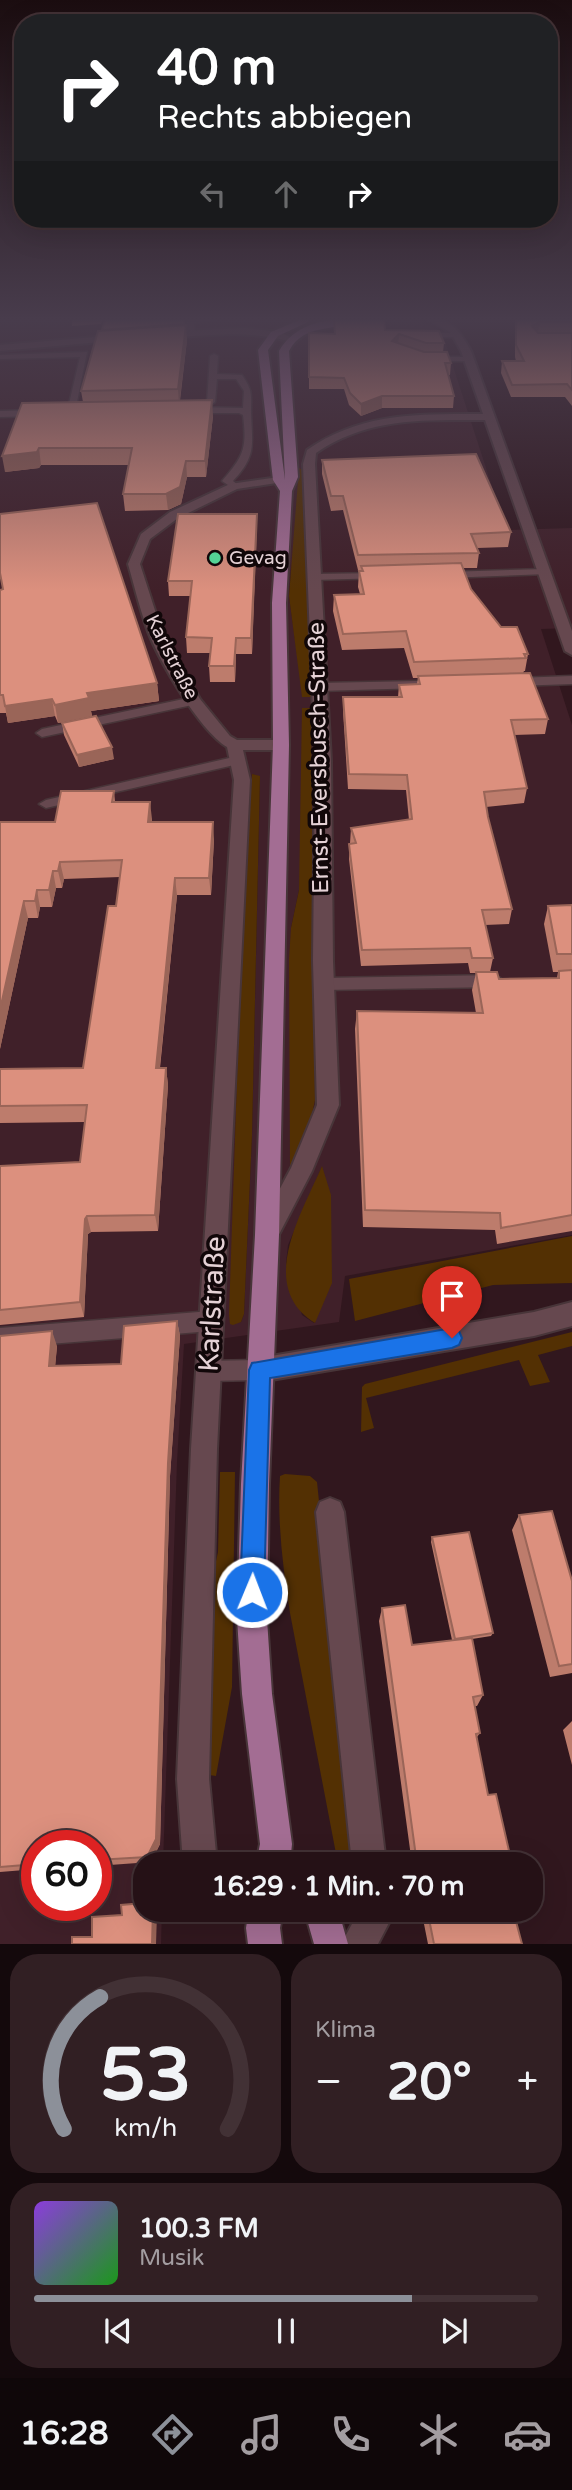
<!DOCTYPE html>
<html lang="de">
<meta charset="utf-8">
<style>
body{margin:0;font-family:"Varela Round",sans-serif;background:#311f23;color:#f1f3f6;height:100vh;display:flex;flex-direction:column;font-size:26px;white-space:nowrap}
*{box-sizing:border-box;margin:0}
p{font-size:23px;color:#a39da1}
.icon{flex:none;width:38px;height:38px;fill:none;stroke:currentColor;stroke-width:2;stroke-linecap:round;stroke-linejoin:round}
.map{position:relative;height:1944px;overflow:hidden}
.side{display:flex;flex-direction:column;gap:10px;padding:10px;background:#14090c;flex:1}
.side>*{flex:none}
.hud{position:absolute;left:14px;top:14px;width:544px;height:214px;border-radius:28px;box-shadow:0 7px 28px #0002,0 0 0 2px #423135;background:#202124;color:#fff;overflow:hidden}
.speed{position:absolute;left:21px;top:1830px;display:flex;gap:14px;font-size:35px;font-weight:700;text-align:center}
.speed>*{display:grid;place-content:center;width:91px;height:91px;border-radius:50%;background:#251116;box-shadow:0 7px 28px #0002,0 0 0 2px #423135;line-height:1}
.speed .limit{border:10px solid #d22;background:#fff;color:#111}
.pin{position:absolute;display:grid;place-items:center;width:60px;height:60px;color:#fff;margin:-72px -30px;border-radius:50% 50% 50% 0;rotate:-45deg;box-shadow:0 0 7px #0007}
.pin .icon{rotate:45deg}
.me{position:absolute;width:77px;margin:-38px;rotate:1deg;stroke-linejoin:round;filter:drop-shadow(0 0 5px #0008)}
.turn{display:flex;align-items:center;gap:24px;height:147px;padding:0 28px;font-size:32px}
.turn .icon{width:91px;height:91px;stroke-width:2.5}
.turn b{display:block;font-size:49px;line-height:60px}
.lanes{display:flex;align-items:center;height:66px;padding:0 28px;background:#0003;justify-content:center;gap:35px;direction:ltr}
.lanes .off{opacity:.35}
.big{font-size:52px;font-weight:700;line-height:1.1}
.side .tile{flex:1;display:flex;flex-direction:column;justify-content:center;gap:10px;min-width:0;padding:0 24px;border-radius:28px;background:#311f23}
.side .dial{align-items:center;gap:0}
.dial svg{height:182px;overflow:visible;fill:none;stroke:#423135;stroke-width:7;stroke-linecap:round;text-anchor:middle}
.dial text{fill:#f1f3f6;stroke:none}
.song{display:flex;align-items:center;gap:21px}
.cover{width:84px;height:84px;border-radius:10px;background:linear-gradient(135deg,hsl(270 70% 55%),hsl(120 70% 35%))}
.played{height:7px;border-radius:4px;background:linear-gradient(90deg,#8c9099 75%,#423135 75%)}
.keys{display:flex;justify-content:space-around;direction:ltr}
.heat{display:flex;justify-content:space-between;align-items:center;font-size:38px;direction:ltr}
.side .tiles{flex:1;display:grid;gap:10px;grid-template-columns:1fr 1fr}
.tile:last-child{grid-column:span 2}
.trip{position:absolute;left:133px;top:1852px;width:410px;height:70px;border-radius:28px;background:#251116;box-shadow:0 7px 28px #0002,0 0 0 2px #423135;font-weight:700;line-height:70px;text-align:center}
.menu{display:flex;height:112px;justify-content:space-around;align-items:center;background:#0f0709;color:#a39da1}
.menu .icon{width:49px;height:49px}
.menu .active{color:#8c9099}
.menu b{font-size:32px;color:#f1f3f6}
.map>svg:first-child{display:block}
.built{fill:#402029;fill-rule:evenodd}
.green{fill:#533003}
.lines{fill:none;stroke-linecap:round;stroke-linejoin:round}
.service-casing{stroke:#483539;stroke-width:3}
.minor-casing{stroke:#483539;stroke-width:4}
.tertiary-casing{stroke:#483539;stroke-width:4}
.primary-casing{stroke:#483539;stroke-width:4}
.service{fill:#66484f;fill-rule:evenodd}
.minor{fill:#66484f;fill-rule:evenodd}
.tertiary{fill:#66484f;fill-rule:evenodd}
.primary{fill:#a36d93;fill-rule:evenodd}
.wall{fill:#bd7c6c}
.shaded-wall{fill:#9a6558}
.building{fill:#dc907e;stroke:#9a6558;stroke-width:2}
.route{fill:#1a73e8;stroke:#114b97;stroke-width:2}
.poi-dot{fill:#54d396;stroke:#110709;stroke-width:2.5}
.labels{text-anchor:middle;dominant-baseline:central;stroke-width:7;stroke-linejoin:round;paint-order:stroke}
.far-poi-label{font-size:19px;fill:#e5d2d6;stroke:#110709;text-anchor:start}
.far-street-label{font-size:19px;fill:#e5d2d6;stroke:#110709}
.street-label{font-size:23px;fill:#e5d2d6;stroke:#110709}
.near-street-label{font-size:28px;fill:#e5d2d6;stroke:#110709}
</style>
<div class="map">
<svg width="572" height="1944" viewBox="0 0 572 1944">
<rect width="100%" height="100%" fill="#31171e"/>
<path class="built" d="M0,319H325L297,327L301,328L336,319H413L442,332L506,530L572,528V628L541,629L572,725V1235L345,1276L339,1322L184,1344L177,1462L163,1864H145V1909H162L161,1944H0ZM308,511L311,697H303L289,596L291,569ZM311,708L315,1100L310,1124L290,1165L291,928L299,890ZM252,774L260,777L252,1135L244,1314L241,1322L230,1323L241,961ZM322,1167L315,1323H314L302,1315L286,1263L288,1245ZM37,1846H96V1906H37Z"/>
<path class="green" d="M299,468L304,471L311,697H302L289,596Z
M302,708H311L315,1100L310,1124L290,1167L289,959L291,928L299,890Z
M252,774L260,776L252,1135L244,1314L241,1322L233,1325L230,1324L229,1314L241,961Z
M322,1166L331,1195L332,1283L315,1323C256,1286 302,1213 322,1166Z
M572,1236V1283L493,1285L355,1321L349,1279Z
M572,1332V1346L538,1355L550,1382L530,1386L519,1360L366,1398L374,1428L361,1432L362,1387L365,1384Z
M220,1472H235L232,1687L216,1776L209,1775L211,1584L218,1552Z
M285,1474L310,1476L317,1482L357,1864H338L290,1613C283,1568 277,1522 280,1476Z"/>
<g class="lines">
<defs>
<path id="service" d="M187,319H215L216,320L194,323L195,334L191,336L187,334Z
M422,333H458L462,335L458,337H419Z
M87,352L75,412L71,415L67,412L80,357L0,359V355Z
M214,354L218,356L217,374L242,375C253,391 251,394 251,413C252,444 257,456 233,481L239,486L234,489L222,481C244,456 247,448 243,415L239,413H191L187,410L191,407L243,408L244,391L236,379H217L215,402L211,405L207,402L210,356Z
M429,357H469L473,359L469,361H426Z
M0,411L39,410L43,413L39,416L0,417Z
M544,569L549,572L548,574L445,578L440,575L445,572Z
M380,573L384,574V578L314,580L309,577L314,574Z
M572,676V684L515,686L509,682L515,678Z
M419,681L425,685L423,688L319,691L313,687L319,683Z
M193,697L199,701L197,704L42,737L36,733L42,729Z
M238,756L245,760L243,763L46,808L39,804L46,800Z
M496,975L504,981L496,987L324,990L316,984L324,978Z
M211,1311L218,1314L221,1321L218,1328L211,1331L0,1348V1328Z
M259,1360L266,1363L269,1370L266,1377L259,1380L208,1381L201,1378L198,1371L201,1364L208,1361Z"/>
<path id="minor" d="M429,319C452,319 461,333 471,351L572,631V655L565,651L485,420C425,420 368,417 316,453L315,464L331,761L333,961L339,1105L312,1171L275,1242L267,1245L259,1242L255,1235L291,1168L317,1105L313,961L315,761L303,464L307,450C361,412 420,414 483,414L461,351L451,333Z
M279,477L283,478V482L237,489L178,518L150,539L140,564L161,629L200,699L230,736L237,740H281L289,745L281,750H243L250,780L217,1449L209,1779L217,1864H183L177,1779L191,1449L234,780L227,747C199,730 157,658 146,626C139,606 134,585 128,564L141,534L170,512L230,484Z
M572,1302V1326L534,1336L259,1382L250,1379L246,1370L250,1361L259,1358L534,1312Z
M330,1498L340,1502L344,1512L386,1864H352L316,1512L320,1502Z
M357,1909H391L392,1917L378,1944H341L358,1913Z"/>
<path id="tertiary" d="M245,328L278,332L296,339L291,342C248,329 205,336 161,338L156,335L161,332Z
M120,335L125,338L123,340L0,351V345Z"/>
<path id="primary" d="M302,319L310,321L278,336L268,350L285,480L279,351C295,323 327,318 357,319C334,333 305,322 289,351L298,477L292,491L286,603L289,745L279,1235L269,1484L267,1619L272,1694L292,1844L290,1864H256L260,1844L242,1694L237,1619L241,1484L255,1235L273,745L272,603L280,491L273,480L258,350L271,332Z
M249,1909H283L280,1928L282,1944H248L246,1928Z
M304,1909H338L348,1944H314Z"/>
</defs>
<use href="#service" class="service-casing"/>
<use href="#minor" class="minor-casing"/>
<use href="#tertiary" class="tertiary-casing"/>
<use href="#primary" class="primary-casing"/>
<use href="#service" class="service"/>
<use href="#minor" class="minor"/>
<use href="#tertiary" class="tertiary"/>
<use href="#primary" class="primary"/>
</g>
<path class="wall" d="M72,319H103L101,324L72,326Z
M105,319H185L184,325L187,340L180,401L213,416L206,477H187L181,504L168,510L125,511L123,494L129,465H41L39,468L5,472L83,402L81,391Z
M334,319L444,343L443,352L451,363L450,375H448L454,396L453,408H382L361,416L349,405L344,389H309V333L334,334Z
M515,319H572V406L565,397H511L501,373L502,361H516L515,357Z
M322,460L511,532L508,547L477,548L479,553L477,568H463L471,589L501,627L528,654L525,671H524L523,673L548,719L545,734L514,735L527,788L524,803L486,807L488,817L512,909L509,924L485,925L493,958L490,972L499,979L557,978L558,972H553L544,924L548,906L572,905V1231L497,1244L495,1230L363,1227L355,1029L357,1011L476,1013L472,990L476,973H470L468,963L361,966L349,859L351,828L409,820L406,790L348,789L343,711V697H398L399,685L417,684L418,678H413L404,648L342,650L333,611L334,595L360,594L358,587L359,571L361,570H358L343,510L331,511L322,474Z
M257,514L252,654H236L235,682H210L209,666L210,653H187L186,637L191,596H169L168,581Z
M0,590L157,683L159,701L91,711L92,716L58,723L55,716L8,723L6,713H0Z
M62,723L114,759L79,767L64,735Z
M114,791L115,802L152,819V822L214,839L211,895H177L160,1068H166L168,1085L158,1231L91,1232L88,1234L84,1317L0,1325V1166L80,1162L85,1122L0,1123V1069L83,1068L116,906L120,877L64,879L62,888H56L52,907H40L38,918H28L0,1049V822H55Z
M177,1321L180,1336L170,1476L160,1844L151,1862L96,1866V1846H37V1869L0,1872V1336L57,1346L55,1366L121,1364Z
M519,1515L572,1581V1673L550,1677L512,1530Z
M432,1537L493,1633L491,1636L472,1639L483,1695L477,1706H475L480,1733L477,1737L488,1795L512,1864H412L379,1621L382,1608L412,1645L452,1640L431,1542Z
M572,1721V1765L563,1730Z
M421,1909H519L513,1912L522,1944H428Z"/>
<path class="shaded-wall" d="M540,322L538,333L532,326Z
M186,325L187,340L179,406L178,389Z
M399,334L398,346L392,341Z
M382,396V408L361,416V404Z
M212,400L213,416L206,477L205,461Z
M39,448L41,465L39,468L5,472L2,456Z
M186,461L187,477L181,504L168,510L166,494Z
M257,514V529L252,654L251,638Z
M236,638V654L235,682L234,666Z
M157,683L159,701L91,711L92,716L58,723L55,705L87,693Z
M52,699L55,716L8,723L5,706Z
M112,747L114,759L79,767L77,755Z
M150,802L152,819L150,839L148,822Z
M213,822L214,839L211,895L209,878Z
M60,862L64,879L62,888L58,871Z
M53,871L56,888L52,907L49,890Z
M175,878L177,895L158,1085L156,1068Z
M37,890L40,907L38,918L35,901Z
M24,901L28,918L0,1049V1010Z
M166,1068L168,1085L158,1231L155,1215Z
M87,1216L91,1232L88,1234L84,1317L80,1302L85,1219Z
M177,1321L180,1336L170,1476L160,1844L151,1862L147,1857L168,1463Z
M52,1331L57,1346L54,1380L49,1366Z
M153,1910L157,1914L156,1944H152Z"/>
<path class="building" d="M105,319H184V324L102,330Z
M334,319H384L385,330L439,331L444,343H426L399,334L392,341L424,352H447L451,363H445L454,396H382L361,404L350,393L344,378L309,377V333L335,334Z
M516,319H572V322H540L532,326L538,333H572V390L567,384L512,385L502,361H524L516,345Z
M186,325L178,389L81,391L98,331Z
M212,400L205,461H186L180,487L166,494H123L132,448H39L37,452L2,456L22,403Z
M476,454L511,532L471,534L479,553L358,555L343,496H331L322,460Z
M97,503L157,683L87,693L89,698L55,705L52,699L5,706L3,695H0V590L3,589L0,573V514Z
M178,514H257L251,638H236L234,666H209L212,638L186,637L192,581H168Z
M461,563L471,589L501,627H517L528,654H524L526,658L414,662L406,631L343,634L334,595L364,594L359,571H363L361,566Z
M530,673L548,719L511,720L527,788L484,792L488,817L512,909L482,910L493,958H472L470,948L362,950L349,844L356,843L351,828L412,819L407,775L349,774L343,697H402L399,685L420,684L418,676Z
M96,716L112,747L77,755L62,723Z
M61,791H114L112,802H150L148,822H213L209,878H175L156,1068H166L155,1215L87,1216L85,1219L80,1302L0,1310V1166L80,1162L87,1105L0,1106V1069L83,1068L108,906H116L122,860L60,862L58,871H53L49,890H37L35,901H24L0,1010V822H55Z
M572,905V954H557L548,906Z
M572,970V1215L501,1228L500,1213L365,1210L357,1011L483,1013L476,972H497L499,979L559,978V971Z
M177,1321L168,1463L156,1839L147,1857L96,1860V1846H37V1864L0,1867V1336L52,1331L49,1366L121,1364L124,1326Z
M552,1511L572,1581V1664L559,1666L519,1515Z
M469,1532L493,1633L455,1639L432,1537Z
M405,1605L412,1645L472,1638L483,1695L473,1697L480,1733L476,1734L488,1795L496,1794L512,1864H417L382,1608Z
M144,1903L145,1909L153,1910L152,1944H72V1937H92V1917L122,1915L121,1905Z
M427,1909H515L513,1910L522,1944H434Z"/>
<linearGradient id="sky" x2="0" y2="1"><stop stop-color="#1b0d10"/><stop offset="0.54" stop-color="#483c4c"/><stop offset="1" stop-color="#483c4c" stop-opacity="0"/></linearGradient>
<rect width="572" height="591" fill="url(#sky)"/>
<path class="route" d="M452,1328L459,1331L462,1338L459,1345L452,1348L270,1378L264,1592L261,1600L252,1604L244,1600L240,1592L249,1370L252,1363Z"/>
<circle class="poi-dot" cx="215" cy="558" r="7"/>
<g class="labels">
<g class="far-poi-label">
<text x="229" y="558">Gevag</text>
</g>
<g class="far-street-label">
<text transform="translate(172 657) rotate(63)">Karlstraße</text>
</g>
<g class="street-label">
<text transform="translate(319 758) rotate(-91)">Ernst-Eversbusch-Straße</text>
</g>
<g class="near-street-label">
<text transform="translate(212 1304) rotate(-87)">Karlstraße</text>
</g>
</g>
</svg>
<div class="speed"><div class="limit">60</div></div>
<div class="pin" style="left:452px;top:1338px;background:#d93025"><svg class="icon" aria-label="arrive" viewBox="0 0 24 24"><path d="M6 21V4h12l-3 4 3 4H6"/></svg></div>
<svg class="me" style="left:252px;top:1592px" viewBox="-20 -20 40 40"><circle r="17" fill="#1a73e8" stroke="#fff" stroke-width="3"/><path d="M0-11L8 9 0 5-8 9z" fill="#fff"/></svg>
<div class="trip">16:29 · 1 Min. · 70 m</div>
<div class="hud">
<div class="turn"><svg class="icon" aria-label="right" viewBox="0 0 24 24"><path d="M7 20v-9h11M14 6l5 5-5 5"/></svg><div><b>40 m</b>Rechts abbiegen</div></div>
<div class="lanes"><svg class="icon off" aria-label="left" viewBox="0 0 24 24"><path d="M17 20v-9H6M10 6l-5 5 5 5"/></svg><svg class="icon off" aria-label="ahead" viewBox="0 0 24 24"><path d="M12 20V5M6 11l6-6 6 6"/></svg><svg class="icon" aria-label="right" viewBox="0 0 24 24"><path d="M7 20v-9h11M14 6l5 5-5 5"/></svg></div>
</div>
</div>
<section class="side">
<div class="tiles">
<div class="tile dial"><svg viewBox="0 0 100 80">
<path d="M14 69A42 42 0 1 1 86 69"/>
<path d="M14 69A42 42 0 0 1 30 11" stroke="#8c9099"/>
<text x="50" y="56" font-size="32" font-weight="700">53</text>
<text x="50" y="72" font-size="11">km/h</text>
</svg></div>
<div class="tile"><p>Klima</p>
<div class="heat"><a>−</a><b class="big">20°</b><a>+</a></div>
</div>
<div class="tile">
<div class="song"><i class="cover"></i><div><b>100.3 FM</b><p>Musik</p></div></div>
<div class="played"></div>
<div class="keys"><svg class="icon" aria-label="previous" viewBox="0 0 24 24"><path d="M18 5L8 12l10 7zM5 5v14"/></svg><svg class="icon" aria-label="pause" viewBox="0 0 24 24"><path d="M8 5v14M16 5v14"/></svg><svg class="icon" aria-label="next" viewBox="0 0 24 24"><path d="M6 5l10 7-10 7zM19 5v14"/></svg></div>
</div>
</div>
</section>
<nav class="menu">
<b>16:28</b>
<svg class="icon active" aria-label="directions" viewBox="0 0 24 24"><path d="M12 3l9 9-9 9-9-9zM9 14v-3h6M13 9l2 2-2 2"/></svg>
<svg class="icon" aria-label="music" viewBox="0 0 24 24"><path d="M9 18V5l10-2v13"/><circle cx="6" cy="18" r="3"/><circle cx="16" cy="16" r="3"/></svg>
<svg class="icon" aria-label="phone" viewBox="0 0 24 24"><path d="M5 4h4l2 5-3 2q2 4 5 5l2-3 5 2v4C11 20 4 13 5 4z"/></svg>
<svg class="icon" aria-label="climate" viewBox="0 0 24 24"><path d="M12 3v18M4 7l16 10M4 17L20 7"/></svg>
<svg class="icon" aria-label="car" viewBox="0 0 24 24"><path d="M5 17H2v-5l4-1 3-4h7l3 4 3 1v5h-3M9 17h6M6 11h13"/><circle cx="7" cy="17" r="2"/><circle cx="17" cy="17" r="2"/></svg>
</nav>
